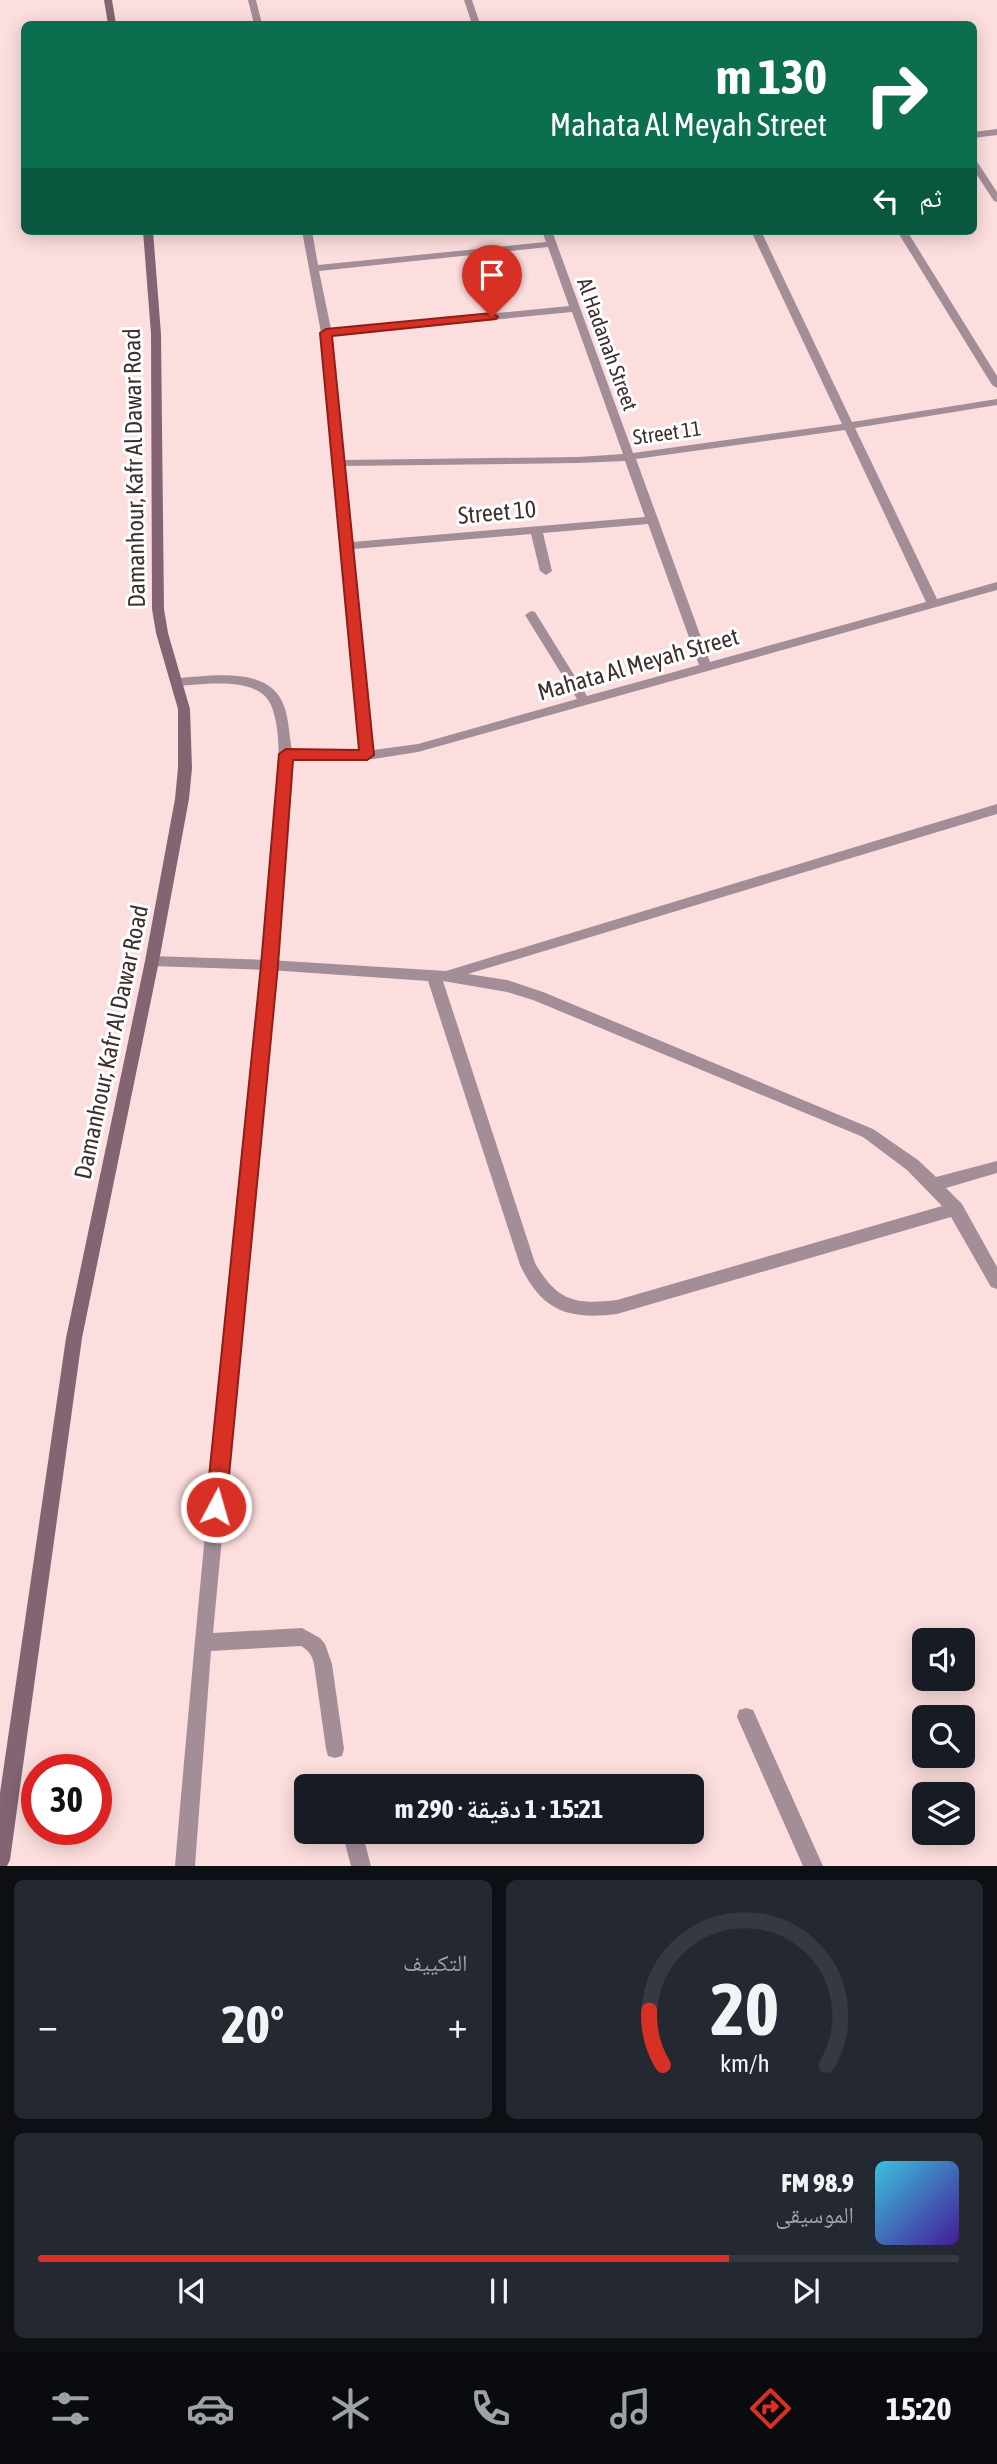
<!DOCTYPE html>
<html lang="ar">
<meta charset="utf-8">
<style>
body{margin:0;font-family:"Asap Condensed","Noto Naskh Arabic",sans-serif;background:#242831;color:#f1f3f6;direction:rtl;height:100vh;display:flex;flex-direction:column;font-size:26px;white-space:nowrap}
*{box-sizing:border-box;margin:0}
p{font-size:23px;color:#9ea1a6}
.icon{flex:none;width:38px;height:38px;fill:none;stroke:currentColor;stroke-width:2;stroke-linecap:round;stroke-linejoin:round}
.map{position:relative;height:1866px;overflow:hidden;direction:ltr}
.side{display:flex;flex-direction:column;gap:14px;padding:14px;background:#0d0f14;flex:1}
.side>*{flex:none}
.hud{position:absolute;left:21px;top:21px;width:956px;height:214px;border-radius:10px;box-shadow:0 4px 18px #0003;direction:rtl;background:#0b6e4f;color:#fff;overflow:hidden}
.buttons{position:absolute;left:912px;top:1628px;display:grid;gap:14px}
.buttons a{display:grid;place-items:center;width:63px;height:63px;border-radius:10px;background:#171b24;box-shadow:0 4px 18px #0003;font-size:35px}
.speed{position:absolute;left:21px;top:1754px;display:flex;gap:14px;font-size:35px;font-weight:700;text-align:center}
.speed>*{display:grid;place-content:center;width:91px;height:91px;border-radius:50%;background:#171b24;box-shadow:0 4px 18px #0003;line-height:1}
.speed .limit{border:10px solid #d22;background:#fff;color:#111}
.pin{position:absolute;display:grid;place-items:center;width:60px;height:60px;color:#fff;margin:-72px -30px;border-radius:50% 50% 50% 0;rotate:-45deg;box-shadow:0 0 7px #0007}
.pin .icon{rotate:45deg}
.me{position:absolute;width:77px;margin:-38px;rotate:6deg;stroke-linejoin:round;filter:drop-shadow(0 0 5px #0008)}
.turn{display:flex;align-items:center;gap:24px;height:147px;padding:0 35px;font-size:32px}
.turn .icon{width:91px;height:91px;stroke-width:2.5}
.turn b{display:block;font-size:49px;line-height:60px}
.then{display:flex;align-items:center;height:66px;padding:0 35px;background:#0003;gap:14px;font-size:26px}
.big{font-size:52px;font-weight:700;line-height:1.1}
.side .card{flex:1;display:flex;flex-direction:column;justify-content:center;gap:10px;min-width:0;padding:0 24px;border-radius:10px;background:#242831}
.side .dial{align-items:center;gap:0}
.dial svg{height:182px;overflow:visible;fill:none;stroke:#363941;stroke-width:7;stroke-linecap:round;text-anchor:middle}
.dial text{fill:#f1f3f6;stroke:none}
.song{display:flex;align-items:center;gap:21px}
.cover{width:84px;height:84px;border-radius:10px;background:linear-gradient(135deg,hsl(190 70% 55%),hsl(260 70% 35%))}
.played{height:7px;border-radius:4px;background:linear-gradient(90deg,#d93025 75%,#363941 75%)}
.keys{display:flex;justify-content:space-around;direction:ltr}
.heat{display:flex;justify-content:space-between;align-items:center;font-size:38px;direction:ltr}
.side .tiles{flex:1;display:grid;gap:14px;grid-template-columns:1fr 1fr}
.card:last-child{grid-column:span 2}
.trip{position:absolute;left:294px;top:1774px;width:410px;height:70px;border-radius:10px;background:#171b24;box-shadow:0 4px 18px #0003;font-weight:700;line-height:70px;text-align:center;direction:rtl}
.tabs{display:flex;height:112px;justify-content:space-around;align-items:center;background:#090b0e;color:#9ea1a6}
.tabs .icon{width:49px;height:49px}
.tabs .active{color:#d93025}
.tabs b{font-size:32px;color:#f1f3f6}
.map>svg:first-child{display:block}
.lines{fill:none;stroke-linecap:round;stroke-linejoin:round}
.lane{fill:#a38e98;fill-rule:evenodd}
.street{fill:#a38e98;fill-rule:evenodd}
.secondary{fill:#826473;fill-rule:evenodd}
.route{fill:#d93025;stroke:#8d1f18;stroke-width:2}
.labels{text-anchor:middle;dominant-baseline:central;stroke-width:6;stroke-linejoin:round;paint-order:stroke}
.far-street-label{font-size:21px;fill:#3f3030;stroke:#fff}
.street-label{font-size:24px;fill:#3f3030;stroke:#fff}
</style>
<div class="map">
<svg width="997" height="1866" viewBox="0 0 997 1866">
<rect width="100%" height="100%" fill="#fddede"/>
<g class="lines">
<path class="lane" d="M997,804V814L468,974L507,980L543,992L873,1129L918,1160L936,1177L997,1161V1173L946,1188L962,1204L997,1267V1289L991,1287L951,1217L617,1314C568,1320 542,1311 520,1265L428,981L269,970L152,966L147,965L145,961L147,957L152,956L269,960L446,971ZM443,981L507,992L533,1000L863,1137L907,1170L942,1206L617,1300C575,1305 557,1301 535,1263Z
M746,1708L753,1710L823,1866H803L737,1717L739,1710Z
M342,1832H362L371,1866H351Z"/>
<path class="street" d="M248,0H256L262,24H254Z
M464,0H472L480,24H472Z
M997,129V135L973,138V132Z
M973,159L976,160L997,192V202L994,201L973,169Z
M302,231H312L318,265L546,242L542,231H552L633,453L842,424L751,231H761L852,422L997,399V405L855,428L937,599L997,582V590L418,752L367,760L292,759L276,965L213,1633L302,1628L320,1638L325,1644L332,1664L344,1749L342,1756L335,1758L328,1756L326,1749L314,1664C312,1655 309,1651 301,1646L211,1651L195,1866H175C199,1582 228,1298 257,1015C263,958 267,901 272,844C275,805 286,741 271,705C258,675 203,685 177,686L171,682L177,678C211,676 270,665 284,706C289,719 289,736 292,750H360L321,333ZM548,247L569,306L331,329L319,271ZM572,312L623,454L578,457L344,460L331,336ZM845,430L926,602L710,662L636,459ZM625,461L645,517L352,542L345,466L578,463ZM648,524L699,665L587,696L535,612L531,611L525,615L577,699L418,744L373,750L353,549L531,534L540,571L546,575L552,571L543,533Z
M897,231H907L997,376V388L992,385Z"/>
<path class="secondary" d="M104,0H112L116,24H108Z
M143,231H153L161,334L164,609L168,633L190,709L192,768L189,799L159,961L82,1338L10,1860L7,1866H0V1793L66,1338L145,961L175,799L178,768V709L156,633L152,609L151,334Z"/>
</g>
<path class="route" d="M492,313L498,317L496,319L332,336L374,755L367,760H293L278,965L226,1507L223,1513L216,1516L209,1513L206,1507L261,965L279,754L286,749L359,750L320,333L326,329Z"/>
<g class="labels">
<g class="far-street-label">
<text transform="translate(608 344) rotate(70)">Al Hadanah Street</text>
<text transform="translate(667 432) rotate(-8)">Street 11</text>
</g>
<g class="street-label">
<text transform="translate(134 468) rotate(-91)">Damanhour, Kafr Al Dawar Road</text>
<text transform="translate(497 512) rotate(-5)">Street 10</text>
<text transform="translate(638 664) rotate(-16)">Mahata Al Meyah Street</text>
<text transform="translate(111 1042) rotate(-78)">Damanhour, Kafr Al Dawar Road</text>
</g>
</g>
</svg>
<div class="buttons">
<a><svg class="icon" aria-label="sound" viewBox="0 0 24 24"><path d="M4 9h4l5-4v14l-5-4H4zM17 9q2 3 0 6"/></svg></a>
<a><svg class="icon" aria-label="search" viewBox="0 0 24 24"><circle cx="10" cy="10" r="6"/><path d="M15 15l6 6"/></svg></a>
<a><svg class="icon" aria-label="layers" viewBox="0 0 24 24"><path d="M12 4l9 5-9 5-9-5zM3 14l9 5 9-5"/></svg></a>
</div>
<div class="speed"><div class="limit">30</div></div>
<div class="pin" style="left:492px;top:317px;background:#d93025"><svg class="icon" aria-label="arrive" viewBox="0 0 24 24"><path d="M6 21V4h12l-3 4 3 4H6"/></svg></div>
<svg class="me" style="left:216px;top:1507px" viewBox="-20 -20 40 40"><circle r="17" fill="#d93025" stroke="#fff" stroke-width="3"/><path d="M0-11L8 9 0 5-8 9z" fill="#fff"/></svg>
<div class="trip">15:21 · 1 دقيقة · 290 m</div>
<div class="hud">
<div class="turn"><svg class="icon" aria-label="right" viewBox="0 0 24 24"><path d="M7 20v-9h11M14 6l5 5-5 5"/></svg><div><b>130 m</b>Mahata Al Meyah Street</div></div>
<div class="then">ثم<svg class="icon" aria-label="left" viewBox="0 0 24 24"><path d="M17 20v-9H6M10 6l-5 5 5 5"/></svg></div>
</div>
</div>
<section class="side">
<div class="tiles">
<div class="card dial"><svg viewBox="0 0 100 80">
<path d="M14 69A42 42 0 1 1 86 69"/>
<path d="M14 69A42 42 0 0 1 8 45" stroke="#d93025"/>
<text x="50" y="56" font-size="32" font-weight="700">20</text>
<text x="50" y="72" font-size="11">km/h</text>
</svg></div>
<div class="card"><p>التكييف</p>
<div class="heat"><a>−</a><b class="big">20°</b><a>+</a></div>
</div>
<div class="card">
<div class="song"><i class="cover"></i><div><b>98.9 FM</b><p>الموسيقى</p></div></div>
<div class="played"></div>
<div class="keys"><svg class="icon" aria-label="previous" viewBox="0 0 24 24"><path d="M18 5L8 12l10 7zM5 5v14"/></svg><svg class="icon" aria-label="pause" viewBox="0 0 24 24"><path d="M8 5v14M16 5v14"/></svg><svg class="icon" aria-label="next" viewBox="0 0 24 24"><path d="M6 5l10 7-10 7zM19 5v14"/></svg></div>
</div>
</div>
</section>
<nav class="tabs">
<b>15:20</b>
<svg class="icon active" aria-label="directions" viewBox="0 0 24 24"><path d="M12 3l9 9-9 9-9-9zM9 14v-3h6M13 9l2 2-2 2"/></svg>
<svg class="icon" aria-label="music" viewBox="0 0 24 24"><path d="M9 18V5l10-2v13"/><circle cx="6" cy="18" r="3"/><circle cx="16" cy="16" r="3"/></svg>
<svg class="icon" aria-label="phone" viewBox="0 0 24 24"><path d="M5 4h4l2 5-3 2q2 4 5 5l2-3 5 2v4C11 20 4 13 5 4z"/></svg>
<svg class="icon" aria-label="climate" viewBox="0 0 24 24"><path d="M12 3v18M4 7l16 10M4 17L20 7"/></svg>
<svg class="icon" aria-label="car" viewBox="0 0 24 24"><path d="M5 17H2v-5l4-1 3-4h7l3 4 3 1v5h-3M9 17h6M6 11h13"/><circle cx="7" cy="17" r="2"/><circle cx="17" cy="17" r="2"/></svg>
<svg class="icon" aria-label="filters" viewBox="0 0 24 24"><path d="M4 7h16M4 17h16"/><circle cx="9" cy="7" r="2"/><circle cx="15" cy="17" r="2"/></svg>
</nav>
